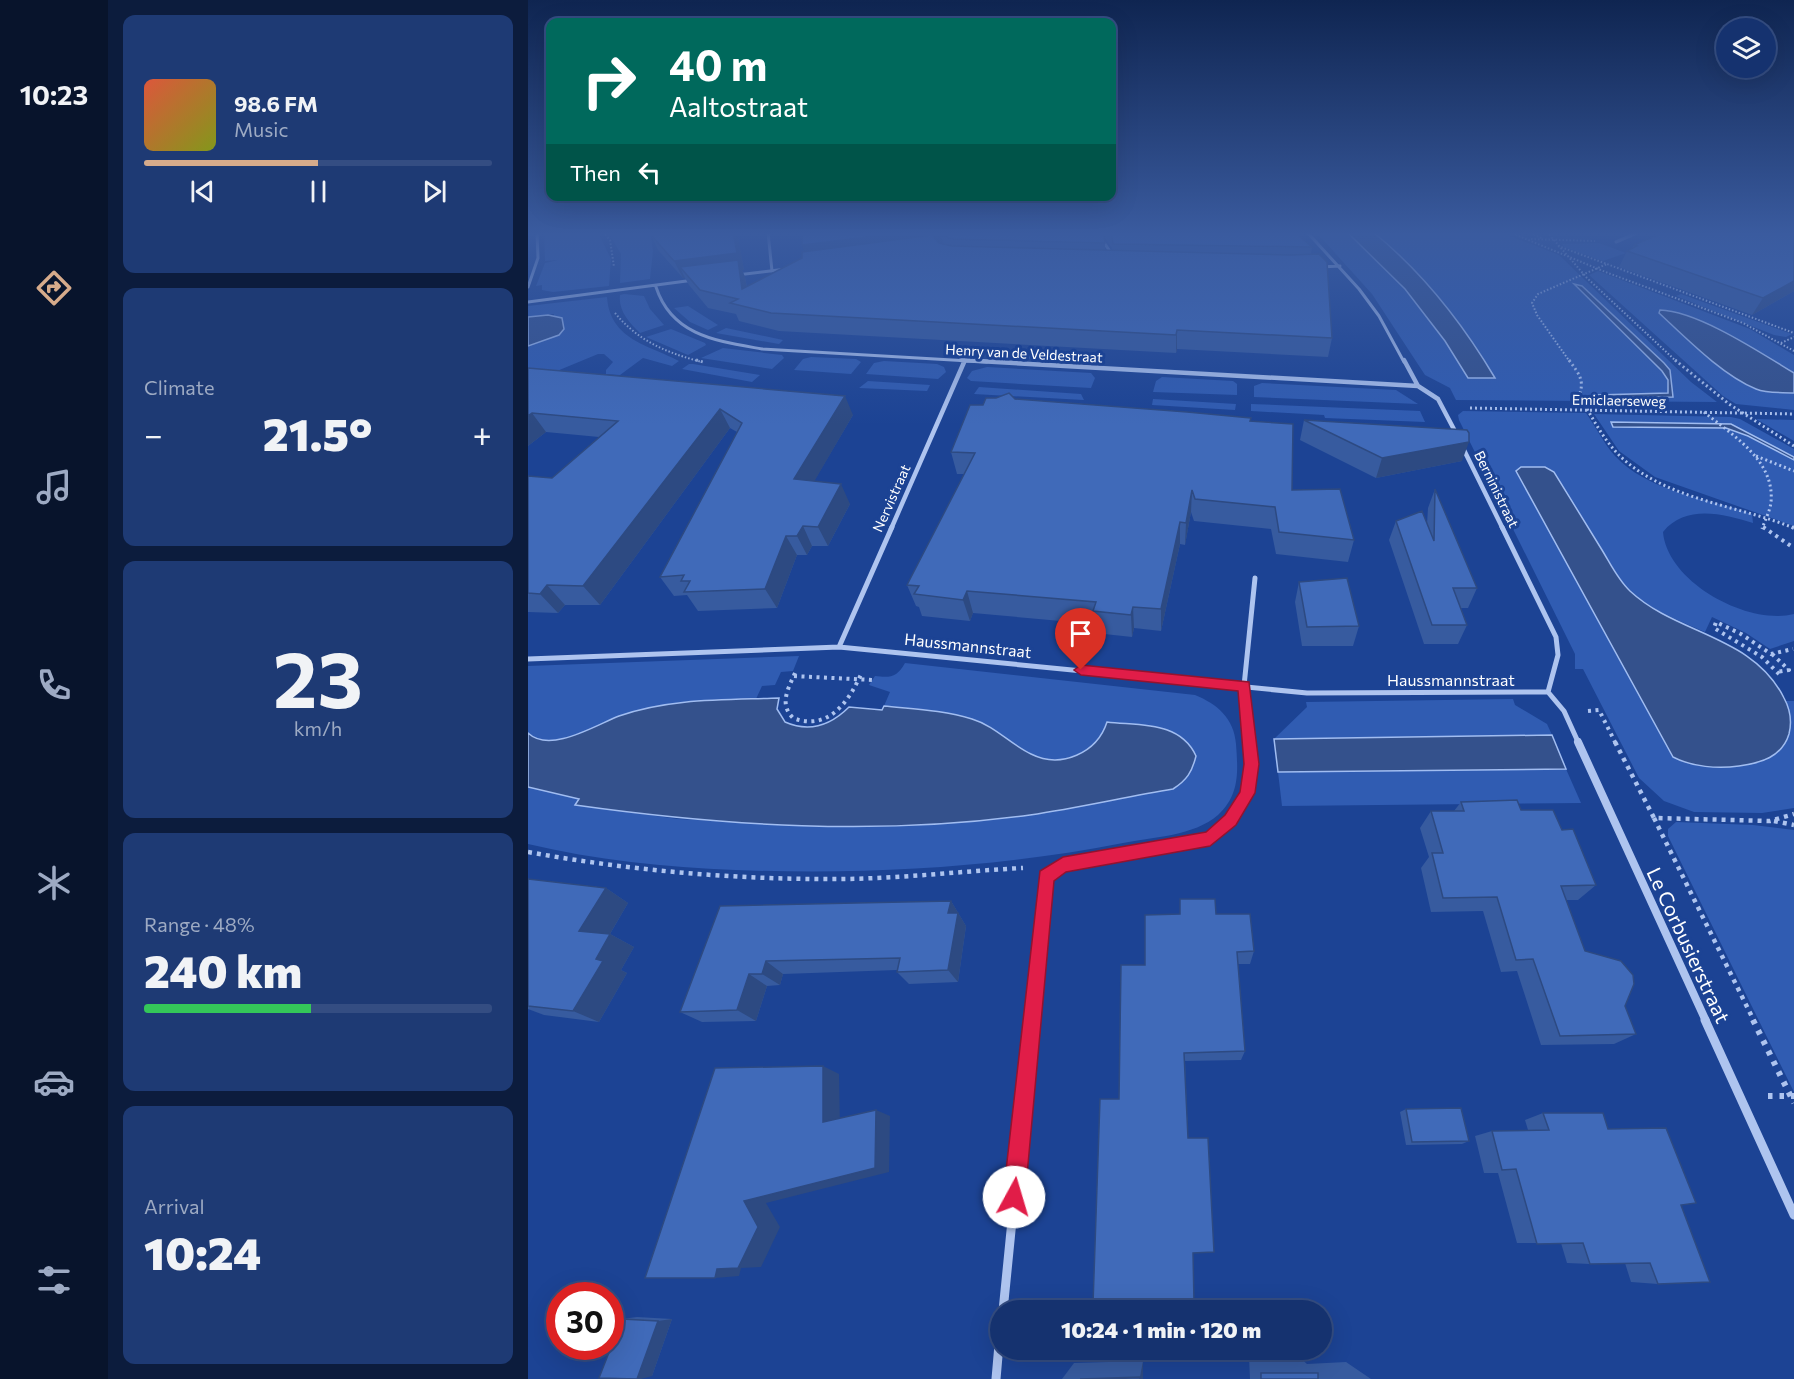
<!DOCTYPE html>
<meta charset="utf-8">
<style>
body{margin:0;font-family:Commissioner,sans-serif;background:#1e3a74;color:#f1f3f6;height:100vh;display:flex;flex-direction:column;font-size:22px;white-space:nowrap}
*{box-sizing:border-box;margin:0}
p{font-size:20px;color:#9daac3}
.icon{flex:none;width:33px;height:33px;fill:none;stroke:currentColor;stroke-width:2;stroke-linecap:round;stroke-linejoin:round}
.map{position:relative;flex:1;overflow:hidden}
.panel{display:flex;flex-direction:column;gap:15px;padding:15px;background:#0c1c3d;width:420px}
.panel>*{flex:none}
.hud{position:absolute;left:18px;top:18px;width:570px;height:183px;border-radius:12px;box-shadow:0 6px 24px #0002,0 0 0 2px #344d82;background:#00695c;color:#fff;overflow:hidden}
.fabs{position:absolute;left:1188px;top:18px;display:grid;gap:12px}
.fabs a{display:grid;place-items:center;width:60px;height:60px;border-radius:50%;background:#15326f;box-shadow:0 6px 24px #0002,0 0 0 2px #344d82;font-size:30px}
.speed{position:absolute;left:18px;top:1282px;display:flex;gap:12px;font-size:30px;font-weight:700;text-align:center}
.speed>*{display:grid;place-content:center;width:78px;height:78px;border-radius:50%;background:#15326f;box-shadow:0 6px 24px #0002,0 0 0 2px #344d82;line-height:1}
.speed .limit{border:9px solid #d22;background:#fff;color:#111}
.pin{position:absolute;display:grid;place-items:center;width:51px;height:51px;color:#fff;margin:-62px -26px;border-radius:50% 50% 50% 0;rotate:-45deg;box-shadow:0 0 6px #0007}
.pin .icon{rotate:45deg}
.me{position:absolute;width:66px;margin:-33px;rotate:6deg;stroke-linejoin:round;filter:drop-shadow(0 0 4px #0008)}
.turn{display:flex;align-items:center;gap:21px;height:126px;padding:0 24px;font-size:27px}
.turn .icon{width:78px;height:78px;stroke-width:2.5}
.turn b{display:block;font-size:42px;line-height:51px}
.then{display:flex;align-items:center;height:57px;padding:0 24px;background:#0003;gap:12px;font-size:22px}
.big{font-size:45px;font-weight:800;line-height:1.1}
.panel .card{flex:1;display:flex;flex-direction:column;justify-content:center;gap:9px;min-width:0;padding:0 21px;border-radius:12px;background:#1e3a74}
.panel .dial{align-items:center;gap:0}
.dial b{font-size:78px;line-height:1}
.song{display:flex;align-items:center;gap:18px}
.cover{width:72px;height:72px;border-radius:9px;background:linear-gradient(135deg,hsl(10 70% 55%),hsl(70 70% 35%))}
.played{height:6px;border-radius:3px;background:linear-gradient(90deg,#d6ab8b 50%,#344d82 50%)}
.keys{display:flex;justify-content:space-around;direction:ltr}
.heat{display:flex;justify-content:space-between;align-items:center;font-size:33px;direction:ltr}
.charge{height:9px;border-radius:4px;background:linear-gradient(90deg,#34c759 48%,#344d82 0)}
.trip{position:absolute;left:462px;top:1300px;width:342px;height:60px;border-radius:30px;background:#15326f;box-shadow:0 6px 24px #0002,0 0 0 2px #344d82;font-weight:800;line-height:60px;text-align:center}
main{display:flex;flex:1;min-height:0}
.tab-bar{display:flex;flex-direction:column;width:108px;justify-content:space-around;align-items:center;background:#08142c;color:#9daac3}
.tab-bar .icon{width:42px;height:42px}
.tab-bar .on{color:#d6ab8b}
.tab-bar b{font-size:27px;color:#f1f3f6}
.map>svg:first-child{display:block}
.green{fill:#305cb2}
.water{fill:#34518c;stroke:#a1bdf1;stroke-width:1.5}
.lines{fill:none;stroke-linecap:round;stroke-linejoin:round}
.path-far4{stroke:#aec4ef;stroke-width:2;stroke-dasharray:1.5 2;stroke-linecap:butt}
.path-far3{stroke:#aec4ef;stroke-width:3;stroke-dasharray:2 3;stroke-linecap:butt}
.path-far2{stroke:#aec4ef;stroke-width:4;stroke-dasharray:3 4.5;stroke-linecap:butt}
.path-far1{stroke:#aec4ef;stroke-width:4.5;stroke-dasharray:4 5;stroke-linecap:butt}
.path{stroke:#aec4ef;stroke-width:6;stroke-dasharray:4.5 7;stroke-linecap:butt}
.minor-far4{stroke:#aec4ef;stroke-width:3}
.minor-far3{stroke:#aec4ef;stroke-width:4.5}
.minor-far2{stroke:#aec4ef;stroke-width:5}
.minor-far1{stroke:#aec4ef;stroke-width:8}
.minor{stroke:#aec4ef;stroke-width:9}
.wall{fill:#375b9f;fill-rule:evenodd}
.shaded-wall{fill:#2d4a82}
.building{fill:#406ab9;stroke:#2d4a82;stroke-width:1.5}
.route{fill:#e11d48;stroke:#92132f;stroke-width:1.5}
.labels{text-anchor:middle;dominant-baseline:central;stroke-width:6;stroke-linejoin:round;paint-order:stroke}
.far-street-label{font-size:14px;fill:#fff;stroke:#1c4394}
.street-label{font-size:16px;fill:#fff;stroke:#1c4394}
.near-street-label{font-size:20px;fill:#fff;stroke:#1c4394}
</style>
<main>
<nav class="tab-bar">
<b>10:23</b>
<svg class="icon on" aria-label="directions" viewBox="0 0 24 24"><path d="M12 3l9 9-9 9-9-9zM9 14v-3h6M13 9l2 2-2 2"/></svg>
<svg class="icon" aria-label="music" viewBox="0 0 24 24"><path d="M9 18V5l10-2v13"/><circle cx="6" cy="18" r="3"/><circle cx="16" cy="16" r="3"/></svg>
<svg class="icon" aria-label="phone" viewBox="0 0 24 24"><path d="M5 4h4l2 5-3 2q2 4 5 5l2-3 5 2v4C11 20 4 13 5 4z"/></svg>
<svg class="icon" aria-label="climate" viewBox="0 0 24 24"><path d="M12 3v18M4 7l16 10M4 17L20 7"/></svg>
<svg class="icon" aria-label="car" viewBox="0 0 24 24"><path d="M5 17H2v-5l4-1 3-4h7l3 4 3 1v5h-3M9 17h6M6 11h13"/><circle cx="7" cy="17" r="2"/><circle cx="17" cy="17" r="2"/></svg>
<svg class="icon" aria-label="filters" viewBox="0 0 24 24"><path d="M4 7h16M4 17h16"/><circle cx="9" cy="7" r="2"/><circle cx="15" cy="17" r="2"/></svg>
</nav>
<section class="panel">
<div class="card">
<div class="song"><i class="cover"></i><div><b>98.6 FM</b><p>Music</p></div></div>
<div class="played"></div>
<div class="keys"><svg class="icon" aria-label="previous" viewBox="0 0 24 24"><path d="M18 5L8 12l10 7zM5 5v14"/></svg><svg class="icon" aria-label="pause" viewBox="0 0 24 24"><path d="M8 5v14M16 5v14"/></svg><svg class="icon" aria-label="next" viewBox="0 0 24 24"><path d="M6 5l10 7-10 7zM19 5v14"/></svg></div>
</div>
<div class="card"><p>Climate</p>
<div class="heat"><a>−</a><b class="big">21.5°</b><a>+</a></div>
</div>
<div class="card dial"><b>23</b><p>km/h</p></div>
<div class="card"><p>Range · 48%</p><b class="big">240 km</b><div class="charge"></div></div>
<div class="card"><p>Arrival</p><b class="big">10:24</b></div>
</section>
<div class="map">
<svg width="1266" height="1379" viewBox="0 0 1266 1379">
<rect width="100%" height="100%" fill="#1c4394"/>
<path class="green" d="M16,232H70L83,259L81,286L25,292L14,290V285L8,286L17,263L30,260L17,261Z
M80,232H122L125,251L122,279L92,283L93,254Z
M788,232H819L877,289L917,341L940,378H966C935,324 893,271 845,232H972L1031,255L1163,382L1189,402L928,400L922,388L897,375L844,294Z
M1071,243L1098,253L1075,261L1036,247L1034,244Z
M1070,271L1222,329L1266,355V373C1225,347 1182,323 1135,310C1161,334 1196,377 1228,389C1240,394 1254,392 1266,393V410L1208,404L1195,396L1061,275Z
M96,294L116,296L122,309L136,325L112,333C101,323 90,310 92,295Z
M1153,294L1264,334L1258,337L1246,335L1148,296Z
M79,297C82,340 121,345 151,361L144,366L115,358L92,375L78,374V370L85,362L76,354H70L0,383V346L23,338L26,314L0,317V306Z
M160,306L190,325L180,330L162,322L146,308Z
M198,328L255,340L251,344L188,333Z
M143,329L177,343L178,345L160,355L118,337Z
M195,348L254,355L256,358L244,369L173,358Z
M479,352L546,356L544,361L476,357Z
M283,357L328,359L333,362L323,374L266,370L275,359Z
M356,361L409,364L416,367L418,372L410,379L338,374L346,363Z
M161,364H165L232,375L224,382L154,369Z
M459,367L563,373L567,378L563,388L443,381L439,378L444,371Z
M634,377L705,381L709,384V395L625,392L628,381Z
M340,381L402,385L399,391L331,388Z
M734,383L868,390L890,404L726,397V386Z
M451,387L553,394L556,400L446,394Z
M625,399L708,404L707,410L624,405Z
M723,404L892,411L897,422L797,418L796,415L723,411Z
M935,411L1058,413C1068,427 1076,444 1087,456C1122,493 1180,498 1224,514L1225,523C1195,514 1158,504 1135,532C1139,582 1220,626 1266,614V641L1242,649L1218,633L1184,617L1177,632C1145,618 1111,606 1090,576L1026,472L988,471L1145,757L1206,767L1239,760L1259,704L1257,701H1266V808L1234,813L1166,812L1136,801L1111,778L1055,669H1047V654L931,420L930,415Z
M1066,414L1203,417L1212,419L1266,449V457L1203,424L1083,422L1086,427L1198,428L1220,436L1266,460V526L1127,477L1091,451Z
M1228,419L1266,420V441Z
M271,656L265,671L253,672L247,685L234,686L228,699C199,700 169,699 141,704C124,707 107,711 91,716C68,725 22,754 0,733V666Z
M377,663L667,695C689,704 706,718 708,744C710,771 712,795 690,815C666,836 625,837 595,843C467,868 337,875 207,870C138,867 67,860 0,844V787L52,799L48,805L150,819L285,826L429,821L501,815L668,756C653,721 612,726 579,722C569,752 533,769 503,754C482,744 467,726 444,719C416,710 385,709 356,706L362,692L341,685L347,676C363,678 369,677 377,663Z
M985,699L987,705L1019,724L1024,735L746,739L779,707L778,702Z
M1038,769L1053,803L754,806L750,772Z
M1148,822L1225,825L1266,830V1092L1140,836V829Z"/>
<path class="water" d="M819,232H845C893,271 935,324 967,378H940L917,341L877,289Z
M1046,284L1054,286L1136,363L1142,370L1145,397L1071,398L1069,395L1140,393V380L1134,371Z
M1132,310C1170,311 1233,353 1266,373V393C1254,392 1240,394 1228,389C1194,375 1158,338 1131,313Z
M20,315L34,318L36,329L31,335L0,346V317Z
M1083,422L1203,424L1266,457V460L1220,436L1198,428L1085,427Z
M993,467H1017L1026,472C1042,498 1058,524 1074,550C1082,563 1090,580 1102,591C1149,635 1225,635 1256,698C1262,709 1264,722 1261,734C1254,757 1233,763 1211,766C1190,769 1164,767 1145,757L988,471Z
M251,698L249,709L257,722C282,733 303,725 321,707L354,710L356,706C385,709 416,710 444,719C467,726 482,744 503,754C533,769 569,753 579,722C612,726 652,721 668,756C664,772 659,780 645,789C597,797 550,808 502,815C351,836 197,826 47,805L51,799L0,787V733C22,754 68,725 91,716C142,698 198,700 251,698Z
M1024,735L1038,769L750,772L746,739Z"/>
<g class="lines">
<path class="path-far4" d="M75,232L82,240L86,267
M981,232L1080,273L1215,323L1266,351
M999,232L1014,238
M1019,232L1059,278L1149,362
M1003,239L1067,241
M1030,246L1266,333
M87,313C110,341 139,353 174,362
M1253,343L1266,337
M1042,362L1009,315L1004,303L1010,294L1079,264"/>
<path class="path-far3" d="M168,360L175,362
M1041,360C1051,374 1057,380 1051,396C1064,416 1075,440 1093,457C1139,500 1209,505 1266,528
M1147,360L1201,404L1266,446
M942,408L1266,414
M1176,412C1204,435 1247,460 1243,502C1242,511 1237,520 1234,529
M1228,456L1266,471"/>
<path class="path-far2" d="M1235,527L1266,548
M1264,527L1266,528
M1244,654L1261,670L1249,672
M267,673C260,689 251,704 265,718C301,732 322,700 334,672
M1251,674L1234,657L1186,628L1188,622L1213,634L1243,654L1265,649
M266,676L344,680
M1060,711L1071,710L1088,744"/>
<path class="path-far1" d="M1087,742L1126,818L1242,821L1266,814
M1126,818L1226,1021
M1246,821L1266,825
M0,852C105,871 211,880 318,879C377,878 436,871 495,868"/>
<path class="path" d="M1225,1020L1266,1103
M1240,1096H1266"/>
<path class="minor-far4" d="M240,232L244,271
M569,232L581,250V257
M779,232L831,289L851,316L876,362
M1088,242L1111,232
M792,267L812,266
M209,275L258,269
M0,287L10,258L9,232
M128,287C144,336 189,341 234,349L459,362
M0,302L166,280"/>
<path class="minor-far3" d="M433,360L890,386
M876,360L890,386L910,399L930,437
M934,446L975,529
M363,529L437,360"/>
<path class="minor-far2" d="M974,527L1028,637L1030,655L1020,692
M311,647L364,527
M0,659L311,647L779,693L1020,692
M1020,692L1036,711L1051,744
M721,744L716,686L727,578"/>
<path class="minor-far1" d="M1050,742L1178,1021
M504,1021L518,877L535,865L682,838L703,820L720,793L723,764L721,742"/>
<path class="minor" d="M1177,1020L1266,1215
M475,1311L504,1020
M468,1379L472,1333"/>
</g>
<path class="wall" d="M122,232H209L216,270H214L217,277L219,287L274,258L276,252L274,232H767L784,247L783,254L804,338L800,357L649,349L648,353L251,331L211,321L208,314L180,308L161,285L157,278H155L130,250ZM577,238L584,248V250H577Z
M1129,232H1266V291L1224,315L1091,267L1099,251L1104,249L1106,245L1133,233Z
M0,368L325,415L286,481L322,504L300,546H284L279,555H269L249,608L170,611L159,595L146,596L132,577L209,432L202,428L72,605H37L30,613L0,612V476L24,478L71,437L18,432L0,446Z
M487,399L723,421L764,490L826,540L820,562L748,554L743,529L666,521L663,512L657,545L652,544L633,631L606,628L604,637L567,633L566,624L445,613L442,621L394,616L391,607L388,606L379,585L436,474H429L423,452L455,405Z
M776,420L934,461L848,478L772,440Z
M907,489L949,588L940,608H933L939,625L930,644H896L861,540L868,521L899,524L900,508Z
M771,582L831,626L825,646H774L767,602Z
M933,802L993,810L1034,830L1068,885L1050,900H1038L1057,951L1097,1006L1108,1034L1086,1044L1013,1045L989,971L973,972L955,911L903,912L893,868L901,857L892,828L903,811H926Z
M0,879L78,888L100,903L82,934L106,947L93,970L99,973L71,1022L16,1015L0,1009Z
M423,901L438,926L430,982L381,984L369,972V970L255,974L252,985L239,986L228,1021L174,1022L152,1012L192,906Z
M688,914L726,951L722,964H710L717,1051L713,1060L657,1061L660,1138L686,1252L591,1099L617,965Z
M878,1109L941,1141L934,1144L878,1145L872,1112Z
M1015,1113L1080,1129L1153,1205L1130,1284L1103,1282L1097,1263L1062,1264L1039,1263L1033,1243H989L970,1173H956L947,1136L964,1131L1000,1130L997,1120Z
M109,1317L144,1319L124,1376L94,1319Z
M721,1357H771L779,1364L818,1362L843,1379H722Z
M615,1361V1379H534L546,1363Z"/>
<path class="shaded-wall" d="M205,232H209L216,270H214L217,277L222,307L214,289L152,267L157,278H155L146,261Z
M380,232H508L413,235L415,244L280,262L274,245Z
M1266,281V291L1224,315L1235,298Z
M649,330V349L648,353V335Z
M317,396L325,415L276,499L266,479Z
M192,409L202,428L72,605L55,586Z
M4,413L18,432L0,446V416Z
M941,442L934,461L848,478L854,458Z
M313,484L322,504L300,546L290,527Z
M664,490L663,512L657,545L658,523Z
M652,522V544L633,631V609Z
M275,526L284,546L279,555L269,536Z
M258,536L269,555L249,608L237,589Z
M19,585L37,605L30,613L12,594Z
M439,591L445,613L442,621L435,600Z
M605,607L606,628L604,637L603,615Z
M78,888L100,903L76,944L51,931Z
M423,901L438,926L430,982L420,970V913Z
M82,934L106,947L93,970L99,973L71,1022L45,1011L68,959Z
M238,961L255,974L252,985L234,974Z
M221,974L239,986L228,1021L209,1010Z
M295,1066L311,1074L312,1128L295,1122Z
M348,1110L362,1116L361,1172L238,1203L252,1227L233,1267L213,1268L211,1276L187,1278L189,1269L216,1201Z
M144,1319L124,1376L113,1379H109L130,1321Z
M615,1361V1379H612V1377Z"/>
<path class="building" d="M122,232H205L209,253L146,261L122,234Z
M274,232H380L274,245Z
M438,232H574L576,235L577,243L425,239L413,235Z
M583,232H767L784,247L585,244Z
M1136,232H1266V281L1235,298L1099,251L1109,246L1106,245Z
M404,235L411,243L424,246L762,255L791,254L799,262L804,338L649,330L648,335L243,313L202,303L210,299L172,290L152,267L210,260L214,289L274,258V252Z
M0,368L317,396L266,479L313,484L290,527L275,526L269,536H258L237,589L156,592L162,581H153L156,575L132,577L214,423L192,409L55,586L19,585L12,594L0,593V476L24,478L90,421L4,413L0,416Z
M481,393L487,399L659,412L723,418L722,421L765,424L764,490L812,489L826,540L751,532L747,507L667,499L664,490L658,523L652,522L633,609L605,607L603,615L565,611L568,602L439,591L435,600L386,594L391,586L379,585L447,453L423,452L442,405H455L458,398H468Z
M776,420L939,430L941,433V442L854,458Z
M907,489L949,588H925L939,625H904L868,521L894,511L906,541Z
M819,578L831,626L779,627L771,582Z
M989,800L993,810H1025L1034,830L1045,829L1068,885L1033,886L1057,951L1093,961L1105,975L1106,984L1097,1006L1108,1034L1032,1036L1005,959L988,960L969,897L915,898L904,853H915L903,811H936L933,802Z
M0,879L78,888L51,931L82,934L68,959L75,961L45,1011L0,1006Z
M652,899H687L688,914H722L726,951L709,952L717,1051L656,1053L660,1138H680L686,1252L665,1253L666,1302L565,1304L572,1099H591L593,965H617V915L652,914Z
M423,901L420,913H430L420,970L369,972L372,958L238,961L234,974H221L209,1010L152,1012L192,906Z
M295,1066V1122L348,1110L347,1168L216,1201L230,1227L210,1268L189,1269L187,1278H117L187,1068Z
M933,1108L941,1141L884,1142L878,1109Z
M1015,1113H1075L1080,1129L1138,1128L1168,1203L1153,1205L1182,1282L1130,1284L1122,1263L1062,1264L1055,1243L1009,1244L988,1169L974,1170L964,1131L1021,1130Z
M94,1319L130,1321L109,1379L71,1378Z
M733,1373H790V1379H733Z
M612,1377V1379H552Z"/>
<linearGradient id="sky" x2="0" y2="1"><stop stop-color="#0f2551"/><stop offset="0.55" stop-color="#3a5b9f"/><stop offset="1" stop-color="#3a5b9f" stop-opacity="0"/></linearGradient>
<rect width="1266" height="425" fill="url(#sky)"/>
<path class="route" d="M553,665L721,682L731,764L727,793L708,825L682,846L538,872L526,881L497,1197L494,1204L486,1207L478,1204L475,1197L512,871L535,857L678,832L697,815L712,792L716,764L710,691L553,675L546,670Z"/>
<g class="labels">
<g class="far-street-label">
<text transform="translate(496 353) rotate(3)">Henry van de Veldestraat</text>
<text transform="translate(1091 400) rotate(1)">Emiclaerseweg</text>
<text transform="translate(969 489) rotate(64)">Berninistraat</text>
<text transform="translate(363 498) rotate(-66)">Nervistraat</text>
</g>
<g class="street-label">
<text transform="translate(440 645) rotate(6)">Haussmannstraat</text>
<text x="923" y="679">Haussmannstraat</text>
</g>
<g class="near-street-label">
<text transform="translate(1161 945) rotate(65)">Le Corbusierstraat</text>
</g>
</g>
</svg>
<div class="fabs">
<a><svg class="icon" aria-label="layers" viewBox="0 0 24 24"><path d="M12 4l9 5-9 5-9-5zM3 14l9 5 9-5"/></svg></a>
</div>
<div class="speed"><div class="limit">30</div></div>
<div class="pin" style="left:553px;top:670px;background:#d93025"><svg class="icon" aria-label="arrive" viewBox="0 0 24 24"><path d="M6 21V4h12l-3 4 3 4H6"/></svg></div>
<svg class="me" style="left:486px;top:1197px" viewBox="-20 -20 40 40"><circle r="19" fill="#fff"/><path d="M0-13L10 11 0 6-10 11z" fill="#e11d48"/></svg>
<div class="trip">10:24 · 1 min · 120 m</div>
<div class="hud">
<div class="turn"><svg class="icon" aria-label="right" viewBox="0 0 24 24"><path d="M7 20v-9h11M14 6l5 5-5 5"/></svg><div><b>40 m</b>Aaltostraat</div></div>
<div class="then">Then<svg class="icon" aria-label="left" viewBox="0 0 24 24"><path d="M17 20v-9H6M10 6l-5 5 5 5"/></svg></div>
</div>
</div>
</main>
